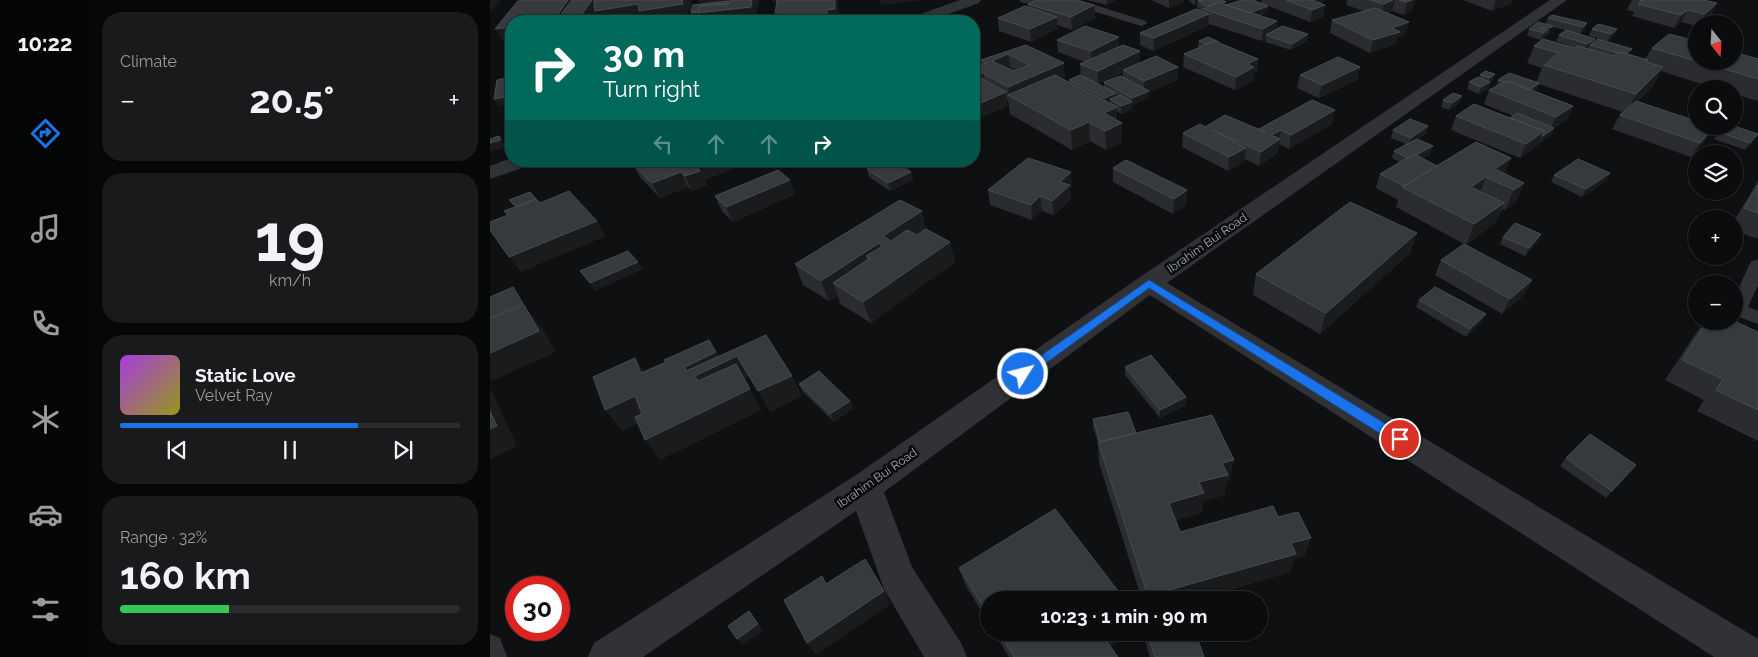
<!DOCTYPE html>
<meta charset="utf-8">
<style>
body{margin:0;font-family:Raleway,sans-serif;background:#191a1b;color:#f1f3f6;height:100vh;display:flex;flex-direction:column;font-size:19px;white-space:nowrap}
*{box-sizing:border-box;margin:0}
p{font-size:16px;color:#9a9b9d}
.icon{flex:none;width:28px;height:28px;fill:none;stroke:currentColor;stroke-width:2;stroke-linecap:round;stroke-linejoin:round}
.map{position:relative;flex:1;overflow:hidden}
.sheet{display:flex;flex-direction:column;gap:12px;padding:12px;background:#060707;width:400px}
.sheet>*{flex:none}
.banner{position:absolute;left:15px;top:15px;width:475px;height:152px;border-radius:20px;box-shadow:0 1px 4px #0004,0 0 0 1px #2b2c2e;background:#00695c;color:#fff;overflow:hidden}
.needle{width:32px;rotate:162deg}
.tools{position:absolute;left:1198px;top:15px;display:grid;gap:10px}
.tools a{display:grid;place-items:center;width:55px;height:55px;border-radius:50%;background:#0b0c0d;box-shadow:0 1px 4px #0004,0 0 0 1px #2b2c2e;font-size:25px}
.speed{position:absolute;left:15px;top:576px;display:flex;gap:10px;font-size:25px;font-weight:700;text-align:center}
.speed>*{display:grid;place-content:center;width:65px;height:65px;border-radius:50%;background:#0b0c0d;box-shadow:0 1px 4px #0004,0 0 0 1px #2b2c2e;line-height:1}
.speed .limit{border:8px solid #d22;background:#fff;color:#111}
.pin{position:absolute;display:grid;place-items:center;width:42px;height:42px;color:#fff;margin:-21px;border:2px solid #fff;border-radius:50%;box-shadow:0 1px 5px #0007}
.me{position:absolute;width:55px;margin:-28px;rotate:54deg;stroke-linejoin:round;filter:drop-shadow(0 0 4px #0008)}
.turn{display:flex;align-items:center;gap:18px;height:105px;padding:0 15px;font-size:22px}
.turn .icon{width:65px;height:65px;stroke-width:2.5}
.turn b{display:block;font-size:35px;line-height:42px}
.lanes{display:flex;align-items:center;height:48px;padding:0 15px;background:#0003;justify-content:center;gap:25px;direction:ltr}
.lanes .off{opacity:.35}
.big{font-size:38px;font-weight:700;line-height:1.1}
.sheet .card{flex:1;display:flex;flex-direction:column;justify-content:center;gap:8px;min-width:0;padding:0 18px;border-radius:20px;background:#191a1b}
.sheet .dial{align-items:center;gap:0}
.dial b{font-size:65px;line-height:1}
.song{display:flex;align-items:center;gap:15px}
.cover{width:60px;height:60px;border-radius:8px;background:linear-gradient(135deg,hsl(280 70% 55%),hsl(60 70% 35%))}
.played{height:5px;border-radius:2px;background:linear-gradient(90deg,#1a73e8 70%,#2b2c2e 70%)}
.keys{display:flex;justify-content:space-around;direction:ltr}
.heat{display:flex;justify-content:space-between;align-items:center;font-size:28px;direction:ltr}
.charge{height:8px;border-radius:4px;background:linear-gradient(90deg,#34c759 32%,#2b2c2e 0)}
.trip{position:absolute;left:490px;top:591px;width:288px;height:50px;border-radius:25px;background:#0b0c0d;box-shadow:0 1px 4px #0004,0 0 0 1px #2b2c2e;font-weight:700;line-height:50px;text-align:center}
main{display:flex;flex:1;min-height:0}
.tabs{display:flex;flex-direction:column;width:90px;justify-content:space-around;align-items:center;background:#040505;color:#9a9b9d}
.tabs .icon{width:35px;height:35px}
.tabs .current{color:#1a73e8}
.tabs b{font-size:22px;color:#f1f3f6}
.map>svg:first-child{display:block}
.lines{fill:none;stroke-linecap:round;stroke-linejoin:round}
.service{fill:#303236;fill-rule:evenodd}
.minor{fill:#303236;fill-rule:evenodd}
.wall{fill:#2b2c2f;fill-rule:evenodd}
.shaded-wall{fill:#1a1b1d}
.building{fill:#373a3d;stroke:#484b4f;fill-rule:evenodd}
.route{fill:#1a73e8;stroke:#114b97}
.labels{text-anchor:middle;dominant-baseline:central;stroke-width:5;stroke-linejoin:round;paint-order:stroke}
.street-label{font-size:12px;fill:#a0a8b2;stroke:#0b0b0c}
</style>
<main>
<nav class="tabs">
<b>10:22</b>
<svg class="icon current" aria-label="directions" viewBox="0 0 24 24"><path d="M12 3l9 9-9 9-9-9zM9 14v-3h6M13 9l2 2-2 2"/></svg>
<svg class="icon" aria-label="music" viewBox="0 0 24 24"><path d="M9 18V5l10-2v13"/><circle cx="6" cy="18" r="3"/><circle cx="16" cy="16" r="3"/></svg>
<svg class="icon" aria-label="phone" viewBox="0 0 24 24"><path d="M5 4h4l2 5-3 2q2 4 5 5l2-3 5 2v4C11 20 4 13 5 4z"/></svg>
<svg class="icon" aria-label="climate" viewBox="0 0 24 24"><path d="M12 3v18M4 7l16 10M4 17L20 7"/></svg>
<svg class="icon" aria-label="car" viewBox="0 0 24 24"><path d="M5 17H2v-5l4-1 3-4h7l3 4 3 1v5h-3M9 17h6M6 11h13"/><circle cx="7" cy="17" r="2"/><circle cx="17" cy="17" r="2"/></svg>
<svg class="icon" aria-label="filters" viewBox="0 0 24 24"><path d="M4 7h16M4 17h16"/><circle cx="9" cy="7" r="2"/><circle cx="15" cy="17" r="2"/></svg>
</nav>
<section class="sheet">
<div class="card"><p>Climate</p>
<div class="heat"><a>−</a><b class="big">20.5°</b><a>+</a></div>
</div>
<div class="card dial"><b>19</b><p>km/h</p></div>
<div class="card">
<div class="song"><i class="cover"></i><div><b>Static Love</b><p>Velvet Ray</p></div></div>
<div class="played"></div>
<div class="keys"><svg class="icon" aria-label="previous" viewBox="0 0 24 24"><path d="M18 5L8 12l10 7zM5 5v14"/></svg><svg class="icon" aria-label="pause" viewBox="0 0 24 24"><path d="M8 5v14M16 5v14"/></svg><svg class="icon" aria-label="next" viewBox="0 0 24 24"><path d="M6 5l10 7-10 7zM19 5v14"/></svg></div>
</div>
<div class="card"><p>Range · 32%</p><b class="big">160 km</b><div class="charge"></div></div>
</section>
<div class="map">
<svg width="1268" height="657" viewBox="0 0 1268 657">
<rect width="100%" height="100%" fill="#0f1011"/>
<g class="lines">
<path class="service" d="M573,0H589L656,21L657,23L652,26L648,25L574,2Z
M1268,259V285L1258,307L1268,311V324L1244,315V299L1259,265L1262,261Z
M0,634L10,638L17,657H0Z"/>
<path class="minor" d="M470,0H491L489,3L439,21H417L419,18Z
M1060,0H1077L677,283L1268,639V657H1224L660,295L394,492L422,567L471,643L477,657H434L394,589L366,511L153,657H98L104,643L363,477L650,277Z
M21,158V161H44L41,165L0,179V166Z"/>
</g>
<path class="wall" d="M530,0H585L604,5L605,18L582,30L567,25V29L541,42L509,31L508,18L538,8V4H539L530,2Z
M597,0H626L617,5Z
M661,0H694V2L679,8Z
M698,0H743L734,1L735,5L778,6L777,12L769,16L787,21L786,30L818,34L817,41L801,50L775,42L776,39L772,41L719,24L718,26L663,51L650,45V33L712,11L707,7V5H704Z
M772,0H834L833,2L830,3L835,5L833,17L820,22L771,3Z
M857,0H925L922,10L914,15L902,11L898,13L915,35L908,37L906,44L880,53L840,33L842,20L874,11L856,5Z
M973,0H1023L1022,3L1002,11Z
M1142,0H1213L1227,3L1220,16L1211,24H1206V26L1191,22L1184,28L1142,16L1144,12L1137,10Z
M1058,18L1097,23L1094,30L1090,34L1080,31L1105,39L1103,43L1155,59L1162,48L1206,41V61H1244L1268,59V101L1244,94V89H1227L1171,71L1163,86L1147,102L1215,141L1201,157L1122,129L1130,115L1133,112L1049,84L1046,91H1045L1083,106L1077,120L1064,128L1061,135L1049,143L1048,145L1030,158L961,130L966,116L1020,118L1023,116L994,104L999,90L1006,87L1008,80L1046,83L1052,68L1037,63L1044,46L1085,48H1086L1066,41L1069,35L1076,30L1062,27L1060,32L1057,35H1056L1055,37L1051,40L1037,36L1039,29L1056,24Z
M1102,29H1127L1124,36L1118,41L1099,36Z
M629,37V46L650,51V63L688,67V80L659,92V98L642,105V109L631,114L627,111V120L632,142L616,150L600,141L582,150L520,114L518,100L517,99V106L484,120V67L491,64V60L536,45L575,76L570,78L580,83L579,80L591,76L590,64L595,62L568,52L567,40ZM520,67L526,70L524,71L518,68ZM633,73V77L614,82V87L608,84Z
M709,41L729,42L768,59L767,72L764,73L763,81L745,90L693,67L694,54L708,48Z
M870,67L867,80L829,98L807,88L810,75Z
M1005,74L998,89L989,94L977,89L979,82L989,78L990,75Z
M972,96L969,103L959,110L951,107L953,100Z
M842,124L799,149L789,144L788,153L769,166L755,159L754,162L738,171L692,147L693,133L715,127L769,130V129Z
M938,126L936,134L928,139L943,146L940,154L932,158L947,166L1021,158L1014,173L1034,183L1025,203L1015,210L1012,209L1005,223L976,245L906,207L908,200L886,188L890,174L910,162L902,158L904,151L916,144L901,138L903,130Z
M1229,132L1263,141L1255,150L1224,139Z
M147,161H245L248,167L214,180L217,185L202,191L198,187L170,198L150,177L142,163Z
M273,161H301L284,169Z
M623,168L697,190L696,205L683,214L623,182Z
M377,169L421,172L423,180L400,191L379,177Z
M1120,173L1116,181L1092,197L1061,182L1064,175Z
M1268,181V239L1245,231L1244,233V221Z
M582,186L580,188L581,199L564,215L552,211L542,220L500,205L498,190Z
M305,194L243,222L232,211L225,196Z
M436,229L460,242L465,262L381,323L350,304L348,296L339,301L313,285L305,264Z
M927,233L920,253L830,334L763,295L766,274Z
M1051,234L1047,242L1035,256L1010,244L1013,237Z
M951,260L1042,280L1034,295L1012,314L945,275Z
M929,300L992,322L976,337L926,307Z
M1215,321H1244L1268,332V441L1207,411L1214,400L1175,380L1206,333Z
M635,367L696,397V405L670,418L635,375Z
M309,384L364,408L344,422L313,392Z
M603,419L646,433L740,480L737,481L734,495L713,501L711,513L686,520L690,532L788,517L814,557L804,559L800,572L705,600H652L609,463L608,443L603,427Z
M1076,458L1146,465L1116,498L1070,466Z
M469,568L499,600V624L476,586Z
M504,632H640L620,647L628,657H519Z
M652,632H705L714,657H660Z"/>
<path class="shaded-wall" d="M0,0H11L0,12Z
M42,0H95L78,21H63Z
M102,0H116L148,4L187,0H201L204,10L197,11L200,21H110L106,14L102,21H87Z
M209,0H269L265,20L249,21H211L210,19H204L201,13L212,8Z
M282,0H309L283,3Z
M345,0H348V1L349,21H318L337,10Z
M390,0H435L391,5Z
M617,0H626L617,5Z
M679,0H694V2L679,8Z
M705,0H743L712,4L708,1L707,5H704Z
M822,0H834L833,2L816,8Z
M903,0H905L902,11L891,16L894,4Z
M914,0H925L922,10L914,15L917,2Z
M1006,0H1023L1022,3L1002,11Z
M736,2L735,8L714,10V6Z
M1227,3L1220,16L1211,24H1210L1215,14Z
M604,5L605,18L582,30L581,17Z
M835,5L833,17L820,22L822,10Z
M778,6L777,12L752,22L753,15Z
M1198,10L1191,22L1184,28L1191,15Z
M719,14L718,26L663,51L664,38Z
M567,17V29L541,42L540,29Z
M300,19V21H284Z
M787,21L785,34L776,35V39L772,41L773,29Z
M919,22L915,35L908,37L906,44L880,53L883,40L902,28Z
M1097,23L1094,30L1090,34L1093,27Z
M1063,26L1060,32L1057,35L1059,28Z
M21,27V41H13L5,29Z
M1127,29L1124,36L1118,41L1121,34Z
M1057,30L1055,37L1051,40L1054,33Z
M818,34L817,41L801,50L802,44Z
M629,37V49L602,64L601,51Z
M1105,39L1102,45H1100L1099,47L1094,50L1097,44Z
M650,51V64L633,70V73L608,85V71Z
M518,54L520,67L504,74L502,61Z
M768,59L767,72L764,73L763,81L745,90L746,77L757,64Z
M574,63L575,76L524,98L519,95L518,87Z
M688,67V80L659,92V98L642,105V109L631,114V106L642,102V98L654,93V81Z
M870,67L867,80L829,98L832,85Z
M1173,67L1163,86L1136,113L1146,94Z
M493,73L495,87L484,91V77Z
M1005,74L998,89L989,94L991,87L998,83L1000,78Z
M1049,83L1046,91L1035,98L1038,91Z
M516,92L517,106L484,120V106Z
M626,93V100L620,99V103L615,105V98Z
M21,96V104L9,106L4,99Z
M972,96L969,103L959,110L962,103Z
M1083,106L1077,120L1064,128L1061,135L1049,143L1053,136L1060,131L1066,117Z
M627,107V125L632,123V142L616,150L614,113Z
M845,110L842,124L799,149L801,135Z
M599,122L600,141L582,150L581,130Z
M938,126L936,134L919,145L921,138Z
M1224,127L1215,141L1201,157L1210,143Z
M791,130L789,140L790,139L788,153L769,166L771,152L781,135Z
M1054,131L1048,145L1030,158L1036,144Z
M1268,134L1263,141L1255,150L1260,143Z
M11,140L16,147L0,152V143Z
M943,146L940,154L918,166L920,159Z
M756,148L754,162L738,171L739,157Z
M1021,158L1013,178L1005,169Z
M219,161H245L248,167L214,180L217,185L202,191L195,176L206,166Z
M256,161H263L257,164Z
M281,161H301L284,169Z
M191,172L198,187L170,198L162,183Z
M421,172L423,180L400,191L398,183Z
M581,172L582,186L580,188L581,199L564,215L562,201L570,182Z
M1120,173L1116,181L1092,197L1096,189Z
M996,177L988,197L981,187Z
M300,180L305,194L243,222L236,207Z
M1034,183L1025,203L1015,210L1024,190Z
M697,190L696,205L683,214L684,199Z
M550,196L552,211L542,220L541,205Z
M1014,203L1005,223L976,245L984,224Z
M432,211L437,231L399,257L393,236Z
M107,221L116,236L31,272L19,257Z
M927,233L920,253L830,334L836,313Z
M1051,234L1047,242L1035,256L1039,248Z
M460,242L465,262L381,323L373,302Z
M389,243L395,264L376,256L382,273L343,283L348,296L339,301L331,281Z
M148,262L153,269L105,291L100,283Z
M1042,280L1034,295L1012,314L1020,299Z
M23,287L29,295L37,309L51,326L66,352L0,382V318Z
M996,314L992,322L976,337L980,329Z
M219,340L233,363L247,356L259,377L218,396L196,371L195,367Z
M145,358L160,379L151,373Z
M302,376L312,396L280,412L268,391Z
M0,387L27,446L0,460Z
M260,389L272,410L170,460L155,440Z
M145,396L161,417L132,431L115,410Z
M696,397V405L670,418V410Z
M360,401L364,408L344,422L340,414Z
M744,460L740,480L737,481L734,495L713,501L711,513L677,522L679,503L709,482L732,463Z
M821,538L814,557L804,559L800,572L705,600H657L658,596L801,543Z
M394,591L401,604L326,655L317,643Z
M259,611L264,617L273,631L253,645L247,639Z
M616,632H640L613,652L612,635Z"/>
<path class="building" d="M41,0H78L63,21H21V27L5,29L28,1Z
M82,0H102L87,21H66Z
M104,0H192L193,4L149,11L148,4L105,11Z
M240,0H262L261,7L208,13L210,6L239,3Z
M287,0H345V9L337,10V15L326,17L325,20L300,21V19L284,21Z
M547,0H585L604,5L581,17L538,4Z
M713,0H732L736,2L730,3L727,2L723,5L714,6L708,1Z
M752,0H763L778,6L760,13L736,5Z
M796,0H822L835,5L822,10Z
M880,0H903L894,4Z
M909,0H922L917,2Z
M1150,0H1213L1227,3L1215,14L1198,10L1191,15L1148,4L1152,0Z
M238,1V4L210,6L208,12L201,13L203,5Z
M727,2L787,21L773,29L713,9Z
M535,6L567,17L540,29L508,18Z
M885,8L919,22L902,28L910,32L883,40L842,20Z
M706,9L719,14L664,38L650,33Z
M252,14L258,21H217Z
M1062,15L1097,23L1093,27L1058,18Z
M1048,22L1063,26L1059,28L1052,27L1050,28L1057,30L1054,33L1039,29Z
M1108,24L1127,29L1121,34L1102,29Z
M595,26L629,37L601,51L567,40Z
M792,26L818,34L802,44L776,35Z
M1076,30L1105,39L1097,44L1069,35Z
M1179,34L1206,41V61L1162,48Z
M718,37L729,42L724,41L716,44L709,41Z
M1053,39L1085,48L1088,46L1123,56L1130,52L1158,60L1156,62L1173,67L1146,94L1054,65L1069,53L1044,46Z
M1108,39L1142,49L1136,54L1130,52L1128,53L1100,45Z
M724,41L768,59L757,64L764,67L746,77L694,54Z
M536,45L574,63L518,87L493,73L484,77V67L496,63L491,60ZM518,54L540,65L524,71L502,61Z
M633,45L650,51L608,71L590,64Z
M1244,52L1268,59V79L1208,61H1244Z
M666,56L688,67L654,81L633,70Z
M848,57L870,67L832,85L810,75Z
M995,71L1005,74L1000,78L990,75Z
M1019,73L1049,83L1040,90L1017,81L1014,82L1008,80Z
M565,75L627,107L614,113L632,123L615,131L599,122L581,130L518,95Z
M590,75L626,93L615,98L579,80Z
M631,76L659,91L642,98L614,82Z
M21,77V96L4,99L7,80Z
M489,77L516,92L484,106V80Z
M988,77L1000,82L991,87L979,82Z
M1017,81L1083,106L1066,117L999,90Z
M963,93L972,96L962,103L953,100Z
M631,95L642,102L631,106L620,99Z
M822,100L845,110L801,135L791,130L781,135L790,139L771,152L723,130L756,148L739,157L693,133L710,124L715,127L735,115L775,132L769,129Z
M1146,101L1206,121V126H1221L1224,127L1210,143L1130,115Z
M984,104L1054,131L1036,144L966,116Z
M1027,113L1064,128L1053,136H1052L1054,131L1020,118Z
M920,119L938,126L921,138L903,130Z
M1235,126H1244L1268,134L1260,143L1229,132Z
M9,136L11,140L0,143V139Z
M927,139L943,146L926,155L924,154L918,158L904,151Z
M986,142L1021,158L1005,169L1034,183L1024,190L996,177L981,187L1014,203L984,224L912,187Z
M924,154L947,166L914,186L890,174Z
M538,158L581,172L570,182L580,185L562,201L550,196L541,205L498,190Z
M1088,159L1120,173L1096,189L1064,175Z
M636,160L697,190L684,199L623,168Z
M147,161H219L206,166L210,171L195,176L191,172L162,183L142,163Z
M395,161H405L421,172L398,183L377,169Z
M288,170L300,180L236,207L225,196Z
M1268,185V213L1254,208Z
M79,191L107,221L19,257L0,230V222L18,215L14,211L46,199L50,203Z
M40,192L46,199L26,207L19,200Z
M410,200L432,211L393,236L401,241L417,230L427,235L436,229L460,242L373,302L343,283L380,258L376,256L393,246L389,243L331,281L305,264Z
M860,202L927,233L836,313L766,274Z
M1025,223L1051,234L1039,248L1013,237Z
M974,244L1042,280L1020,299L951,260Z
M138,251L148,262L100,283L90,271Z
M23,287L33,304L0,318V297Z
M945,287L996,314L980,329L929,300Z
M34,305L49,331L0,353V319Z
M1217,321H1244L1268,332V410L1226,390L1233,379L1192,360Z
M276,335L302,376L268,391L247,356L205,376L208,381L246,364L260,389L155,440L145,417L152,414L145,396L115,410L103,377L145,358L151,373L176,362L174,360L219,340L226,352L195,367L196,371Z
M661,355L696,397L670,410L635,367Z
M329,371L360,401L340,414L309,384Z
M0,411L7,426L0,429Z
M638,412L646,433L610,442L603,419Z
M722,415L744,460L732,463L738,475L709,482L714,493L679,503L690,532L783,506L788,517L808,512L821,538L801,543L806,554L658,596L608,442Z
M1100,434L1146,465L1122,491L1076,458Z
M565,509L635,600H499V616L469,568Z
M375,559L394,591L317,643L294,600L332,576L336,584Z
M691,592L693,600H662Z
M259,611L268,624L247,639L238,626Z
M509,632H616L612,635L628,657H524Z
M657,632H705L714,657H665Z"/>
<path class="route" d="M659,280L914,435L916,439L914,443L910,444L905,443L659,288L537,377H529L527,374L529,371Z"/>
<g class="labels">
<g class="street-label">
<text transform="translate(717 243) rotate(-35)">Ibrahim Bui Road</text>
<text transform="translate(387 478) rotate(-35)">Ibrahim Bui Road</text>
</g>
</g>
</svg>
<div class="tools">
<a><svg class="needle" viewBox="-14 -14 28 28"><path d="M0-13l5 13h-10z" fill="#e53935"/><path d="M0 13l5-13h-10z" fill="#9a9b9d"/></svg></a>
<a><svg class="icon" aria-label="search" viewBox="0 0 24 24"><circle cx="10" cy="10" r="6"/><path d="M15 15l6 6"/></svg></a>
<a><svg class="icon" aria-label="layers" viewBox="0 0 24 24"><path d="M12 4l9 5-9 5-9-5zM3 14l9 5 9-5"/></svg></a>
<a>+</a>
<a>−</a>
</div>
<div class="speed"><div class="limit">30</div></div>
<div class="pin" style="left:910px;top:439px;background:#d93025"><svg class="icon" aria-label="arrive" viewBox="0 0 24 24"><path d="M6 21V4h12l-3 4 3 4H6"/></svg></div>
<svg class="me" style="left:533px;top:374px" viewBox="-20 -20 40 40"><circle r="17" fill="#1a73e8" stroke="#fff" stroke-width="3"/><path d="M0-11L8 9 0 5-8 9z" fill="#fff"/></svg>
<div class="trip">10:23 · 1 min · 90 m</div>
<div class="banner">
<div class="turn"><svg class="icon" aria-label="right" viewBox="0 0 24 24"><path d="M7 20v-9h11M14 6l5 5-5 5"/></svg><div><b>30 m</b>Turn right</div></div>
<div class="lanes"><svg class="icon off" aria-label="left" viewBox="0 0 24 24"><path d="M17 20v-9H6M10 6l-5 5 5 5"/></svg><svg class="icon off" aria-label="ahead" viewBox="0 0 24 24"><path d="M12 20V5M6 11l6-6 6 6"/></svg><svg class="icon off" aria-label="ahead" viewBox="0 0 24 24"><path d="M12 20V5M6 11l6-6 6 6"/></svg><svg class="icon" aria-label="right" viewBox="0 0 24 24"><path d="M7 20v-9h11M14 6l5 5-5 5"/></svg></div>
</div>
</div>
</main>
